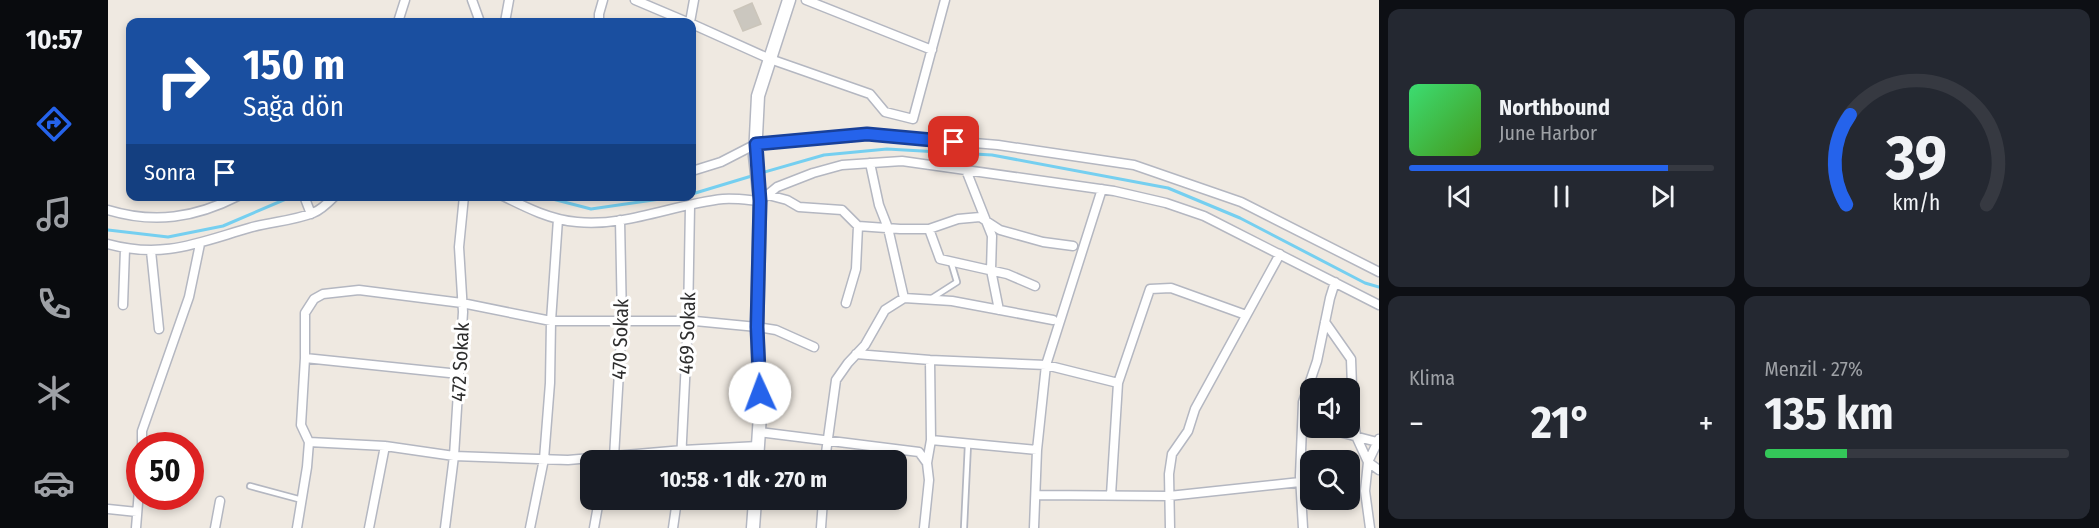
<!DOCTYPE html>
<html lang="tr">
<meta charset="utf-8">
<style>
body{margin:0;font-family:"Fira Sans Condensed",sans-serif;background:#242831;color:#f1f3f6;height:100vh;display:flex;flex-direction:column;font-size:22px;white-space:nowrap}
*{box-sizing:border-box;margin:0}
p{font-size:20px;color:#9ea1a6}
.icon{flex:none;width:33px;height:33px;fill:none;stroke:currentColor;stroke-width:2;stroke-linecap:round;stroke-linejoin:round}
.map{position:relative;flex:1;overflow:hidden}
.panel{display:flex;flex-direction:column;gap:9px;padding:9px;background:#0d0f14;width:720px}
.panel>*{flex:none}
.hud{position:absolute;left:18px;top:18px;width:570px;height:183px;border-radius:12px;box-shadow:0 3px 9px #0003;background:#1a4fa0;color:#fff;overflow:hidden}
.fabs{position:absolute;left:1192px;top:378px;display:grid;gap:12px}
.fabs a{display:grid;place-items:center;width:60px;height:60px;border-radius:12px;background:#171b24;box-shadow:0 3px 9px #0003;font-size:30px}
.speed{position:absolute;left:18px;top:432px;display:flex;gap:12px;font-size:30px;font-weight:700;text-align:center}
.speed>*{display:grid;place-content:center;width:78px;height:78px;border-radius:50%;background:#171b24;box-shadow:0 3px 9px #0003;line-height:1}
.speed .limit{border:9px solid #d22;background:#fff;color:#111}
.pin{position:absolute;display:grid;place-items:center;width:51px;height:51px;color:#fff;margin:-26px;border-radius:12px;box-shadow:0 3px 9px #0006}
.me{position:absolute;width:66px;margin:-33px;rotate:358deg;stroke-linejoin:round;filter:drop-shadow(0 0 4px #0008)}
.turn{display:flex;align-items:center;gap:21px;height:126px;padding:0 18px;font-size:27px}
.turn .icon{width:78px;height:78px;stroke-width:2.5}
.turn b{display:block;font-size:42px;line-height:51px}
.then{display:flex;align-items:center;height:57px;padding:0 18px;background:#0003;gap:12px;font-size:22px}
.big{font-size:45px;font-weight:700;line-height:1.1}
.panel .card{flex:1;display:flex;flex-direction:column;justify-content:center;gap:9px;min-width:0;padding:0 21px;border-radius:12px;background:#242831}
.panel .dial{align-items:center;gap:0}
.dial svg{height:156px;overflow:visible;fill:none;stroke:#363941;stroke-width:7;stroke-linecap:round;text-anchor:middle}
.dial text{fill:#f1f3f6;stroke:none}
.song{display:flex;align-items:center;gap:18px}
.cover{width:72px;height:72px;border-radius:9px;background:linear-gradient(135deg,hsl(140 70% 55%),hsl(100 70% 35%))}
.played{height:6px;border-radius:3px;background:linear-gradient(90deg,#2563eb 85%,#363941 85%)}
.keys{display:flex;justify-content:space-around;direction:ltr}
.heat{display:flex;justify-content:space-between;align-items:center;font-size:33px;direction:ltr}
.charge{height:9px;border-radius:4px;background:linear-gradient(90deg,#34c759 27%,#363941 0)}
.panel .tiles{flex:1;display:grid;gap:9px;grid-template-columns:repeat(2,1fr)}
.trip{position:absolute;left:472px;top:450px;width:327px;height:60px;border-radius:12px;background:#171b24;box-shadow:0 3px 9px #0003;font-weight:700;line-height:60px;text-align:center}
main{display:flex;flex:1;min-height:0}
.tab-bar{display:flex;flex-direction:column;width:108px;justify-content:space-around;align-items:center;background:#090b0e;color:#9ea1a6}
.tab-bar .icon{width:42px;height:42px}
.tab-bar .selected{color:#2563eb}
.tab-bar b{font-size:27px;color:#f1f3f6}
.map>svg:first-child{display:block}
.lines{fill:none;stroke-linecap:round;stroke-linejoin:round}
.stream{stroke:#75cff0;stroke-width:3}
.building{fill:#cbc7bf;stroke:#cbc5ba;stroke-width:1.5}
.service-casing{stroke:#b4b7c1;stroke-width:8}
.minor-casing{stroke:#b4b7c1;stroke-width:11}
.secondary-casing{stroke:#b4b7c1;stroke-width:15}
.service{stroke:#fff;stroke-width:4.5}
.minor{stroke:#fff;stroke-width:8}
.secondary{stroke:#fff;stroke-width:12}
.route-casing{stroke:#184099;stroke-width:15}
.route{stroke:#2563eb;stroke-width:10}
.labels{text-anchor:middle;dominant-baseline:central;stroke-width:6;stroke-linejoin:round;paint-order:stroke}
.street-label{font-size:20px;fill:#2e2e2e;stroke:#fff}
</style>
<main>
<nav class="tab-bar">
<b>10:57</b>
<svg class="icon selected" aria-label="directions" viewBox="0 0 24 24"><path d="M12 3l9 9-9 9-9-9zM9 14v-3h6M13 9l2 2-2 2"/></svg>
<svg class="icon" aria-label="music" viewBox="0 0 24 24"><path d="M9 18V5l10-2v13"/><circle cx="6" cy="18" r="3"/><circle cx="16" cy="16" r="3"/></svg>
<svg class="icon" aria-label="phone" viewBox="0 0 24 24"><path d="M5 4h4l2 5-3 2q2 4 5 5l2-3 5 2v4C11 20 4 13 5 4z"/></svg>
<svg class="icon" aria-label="climate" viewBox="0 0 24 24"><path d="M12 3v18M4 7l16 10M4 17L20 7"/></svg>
<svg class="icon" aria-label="car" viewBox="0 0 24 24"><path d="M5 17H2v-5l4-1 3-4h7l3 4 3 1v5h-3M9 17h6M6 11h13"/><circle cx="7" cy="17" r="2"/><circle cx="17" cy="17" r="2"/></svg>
</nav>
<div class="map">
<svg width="1271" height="528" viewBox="0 0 1271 528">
<rect width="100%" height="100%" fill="#efe9e1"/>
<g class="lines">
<path class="stream" d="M653,173L716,155L779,149L884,155L1060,188L1132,218L1257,283L1271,287
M584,194L647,175
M433,196L483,209L573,196
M0,230L60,237L115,226L185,196"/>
</g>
<path class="building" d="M644,3L653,24L635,31L626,11Z"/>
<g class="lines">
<defs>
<path id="service" d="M824,298L849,282L843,262
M142,486L194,500
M856,528L860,444"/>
<path id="minor" d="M364,0L372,22
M527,0L579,22
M698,0L824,50
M290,22L297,0
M397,22L401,0
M491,22V14L495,0
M582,22L586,0
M584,24L662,59L762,94L777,112L805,119L837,0
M762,163L771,205L780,228L796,298
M858,170L884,236L883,270L891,310
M584,171L613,162L648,144L759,134L890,145L1026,165L1133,202L1271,272
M660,195L679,200L691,207L734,210L750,226L792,229H821L850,219L872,217L892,230L935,242L965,246
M196,196L203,214
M395,196C419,208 443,220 469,222C519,227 566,204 615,199C627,198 640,200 652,201L669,187L705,173L734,165L794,161L1006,191L1058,203L1096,216L1271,305
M0,210C46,224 87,218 130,196
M821,229L832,259L899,274L927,286
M0,244C55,259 89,243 141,228C161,222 185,221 205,213C213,210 220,203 227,196
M43,251L51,329
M738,303L748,269L750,226
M15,305L17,249
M1217,322L1243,359L1245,415L1248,436L1260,462L1257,491L1262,528
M748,354L822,360L938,365L1010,383
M197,358L351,374
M1216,428L1269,442
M651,432L811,452L819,463L821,480L816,528
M1271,439L1260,462L1271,470
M823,440L929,450
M201,442L277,446L346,456L460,460L575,450L650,446
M34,446V431L81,297L92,244
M506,457L514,321L512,220
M573,460L580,321L582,206
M717,460L728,380L740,363L757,345L777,310L796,298L844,301L945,320
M819,463L823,440L822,360
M928,495L1061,496L1192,482
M1003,495L1010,383L1042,289L1063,288L1138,315
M0,509L29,512
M28,528L32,478
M107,528L112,501
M189,528L199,467L201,442L193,425L197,358V313L206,299L215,294L251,290L354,303L443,321H587L649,327L668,330L706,347
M261,528L277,446
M337,528L346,456L355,312L351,247L356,196
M422,528L436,459L442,383L443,321L450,219
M486,528L491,500
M565,528L569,500
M713,528L715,500
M926,528L929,450L938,365L994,189
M1062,528L1061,474L1064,454L1080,431L1087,409L1172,254
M1195,528L1192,476L1195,402L1209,361L1222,298L1227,282"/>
<path id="secondary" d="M649,460L652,415L649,327L652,201L647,156L650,96L681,0
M645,528L647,500"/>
</defs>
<use href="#service" class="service-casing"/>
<use href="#minor" class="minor-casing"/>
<use href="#secondary" class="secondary-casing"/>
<use href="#service" class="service"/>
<use href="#minor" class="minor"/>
<use href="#secondary" class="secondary"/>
</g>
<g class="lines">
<defs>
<path id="route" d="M652,393L649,327L652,201L648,144L759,134L846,142"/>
</defs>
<use href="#route" class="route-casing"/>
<use href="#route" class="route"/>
</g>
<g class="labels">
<g class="street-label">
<text transform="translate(579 333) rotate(-88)">469 Sokak</text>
<text transform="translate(512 339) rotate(-88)">470 Sokak</text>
<text transform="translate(352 362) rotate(-87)">472 Sokak</text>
</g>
</g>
</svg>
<div class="fabs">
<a><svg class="icon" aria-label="sound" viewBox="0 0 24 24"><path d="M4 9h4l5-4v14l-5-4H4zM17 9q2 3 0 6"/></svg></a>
<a><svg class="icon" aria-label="search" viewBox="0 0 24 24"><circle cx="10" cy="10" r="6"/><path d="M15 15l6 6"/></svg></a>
</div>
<div class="speed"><div class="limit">50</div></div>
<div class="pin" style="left:846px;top:142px;background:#d93025"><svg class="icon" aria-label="arrive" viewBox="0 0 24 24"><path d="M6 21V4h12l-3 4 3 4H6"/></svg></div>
<svg class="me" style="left:652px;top:393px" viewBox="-20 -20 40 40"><circle r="19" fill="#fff"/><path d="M0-13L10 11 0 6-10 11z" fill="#2563eb"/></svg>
<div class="trip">10:58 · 1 dk · 270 m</div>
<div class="hud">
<div class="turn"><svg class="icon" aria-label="right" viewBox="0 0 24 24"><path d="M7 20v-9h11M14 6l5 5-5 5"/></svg><div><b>150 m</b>Sağa dön</div></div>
<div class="then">Sonra<svg class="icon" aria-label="arrive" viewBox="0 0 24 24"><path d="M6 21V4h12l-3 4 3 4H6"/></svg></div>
</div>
</div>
<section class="panel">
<div class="tiles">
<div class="card">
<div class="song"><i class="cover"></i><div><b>Northbound</b><p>June Harbor</p></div></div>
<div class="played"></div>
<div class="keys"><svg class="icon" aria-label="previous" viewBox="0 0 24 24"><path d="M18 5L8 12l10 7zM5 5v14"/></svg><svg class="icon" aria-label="pause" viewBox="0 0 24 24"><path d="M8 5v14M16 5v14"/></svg><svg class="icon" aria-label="next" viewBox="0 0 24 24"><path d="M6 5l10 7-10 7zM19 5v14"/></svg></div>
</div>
<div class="card dial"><svg viewBox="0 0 100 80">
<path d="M14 69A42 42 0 1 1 86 69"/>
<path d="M14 69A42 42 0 0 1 16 23" stroke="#2563eb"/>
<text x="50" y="56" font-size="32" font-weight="700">39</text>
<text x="50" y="72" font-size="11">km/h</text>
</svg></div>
<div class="card"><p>Klima</p>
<div class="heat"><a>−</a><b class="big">21°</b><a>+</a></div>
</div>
<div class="card"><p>Menzil · 27%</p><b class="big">135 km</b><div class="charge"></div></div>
</div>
</section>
</main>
